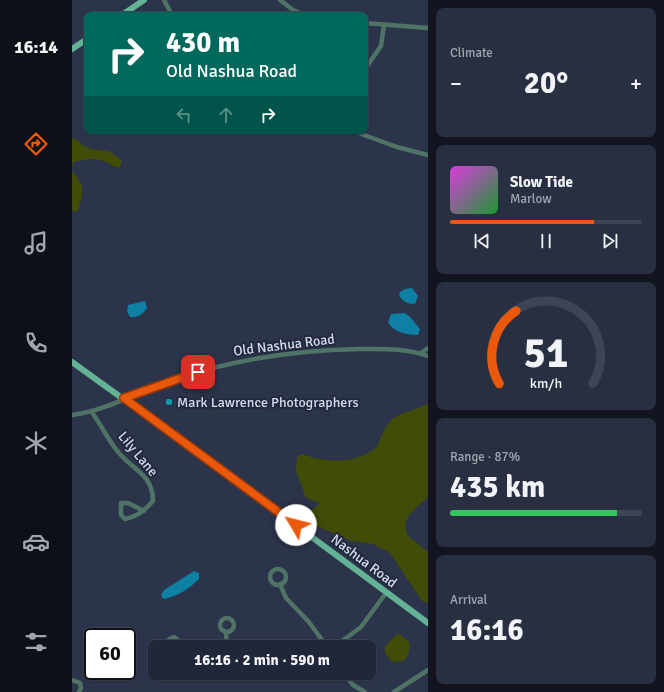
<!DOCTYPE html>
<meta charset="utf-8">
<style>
body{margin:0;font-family:Signika,sans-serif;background:#282f40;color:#f1f3f6;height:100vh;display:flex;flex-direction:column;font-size:15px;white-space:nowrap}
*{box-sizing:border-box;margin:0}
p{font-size:13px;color:#a2a5ae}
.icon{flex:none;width:22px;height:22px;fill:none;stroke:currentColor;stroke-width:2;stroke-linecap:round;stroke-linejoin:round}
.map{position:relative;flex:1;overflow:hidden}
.details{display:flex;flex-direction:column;gap:8px;padding:8px;background:#12151f;width:236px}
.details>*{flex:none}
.top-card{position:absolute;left:12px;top:12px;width:284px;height:122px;border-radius:8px;box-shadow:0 1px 3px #0004,0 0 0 1px #3d4453;background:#00695c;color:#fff;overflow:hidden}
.speed{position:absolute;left:12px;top:628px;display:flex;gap:8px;font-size:20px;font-weight:700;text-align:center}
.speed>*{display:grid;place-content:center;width:52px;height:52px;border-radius:50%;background:#202738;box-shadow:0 1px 3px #0004,0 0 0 1px #3d4453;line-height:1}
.speed .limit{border:2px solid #111;border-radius:6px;background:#fff;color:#111}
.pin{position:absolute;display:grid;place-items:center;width:34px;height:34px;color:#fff;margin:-17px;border-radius:8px;box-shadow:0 2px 6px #0006}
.me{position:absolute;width:44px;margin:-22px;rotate:307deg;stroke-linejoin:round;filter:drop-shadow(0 0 3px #0008)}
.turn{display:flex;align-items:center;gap:14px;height:84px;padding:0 16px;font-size:18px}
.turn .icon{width:52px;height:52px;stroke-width:2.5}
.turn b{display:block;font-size:28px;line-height:34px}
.lanes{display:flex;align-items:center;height:38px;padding:0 16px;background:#0003;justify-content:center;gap:20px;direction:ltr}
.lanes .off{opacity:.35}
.big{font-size:30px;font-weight:700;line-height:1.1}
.details .card{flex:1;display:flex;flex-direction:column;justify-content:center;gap:6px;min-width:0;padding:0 14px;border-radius:8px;background:#282f40}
.details .dial{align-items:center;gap:0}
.dial svg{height:104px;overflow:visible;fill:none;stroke:#3d4453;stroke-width:7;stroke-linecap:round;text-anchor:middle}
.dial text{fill:#f1f3f6;stroke:none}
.song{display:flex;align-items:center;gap:12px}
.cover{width:48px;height:48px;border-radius:6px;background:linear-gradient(135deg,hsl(300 70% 55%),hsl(130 70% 35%))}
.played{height:4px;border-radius:2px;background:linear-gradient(90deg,#ea580c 75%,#3d4453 75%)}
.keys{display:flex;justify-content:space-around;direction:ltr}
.heat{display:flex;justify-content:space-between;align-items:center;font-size:22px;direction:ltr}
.charge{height:6px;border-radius:3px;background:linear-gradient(90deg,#34c759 87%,#3d4453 0)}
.trip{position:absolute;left:76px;top:640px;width:228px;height:40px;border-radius:8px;background:#202738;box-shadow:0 1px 3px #0004,0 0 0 1px #3d4453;font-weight:700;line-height:40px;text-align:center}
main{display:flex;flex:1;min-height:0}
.tab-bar{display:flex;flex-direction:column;width:72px;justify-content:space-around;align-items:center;background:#0d1016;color:#a2a5ae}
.tab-bar .icon{width:28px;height:28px}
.tab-bar .selected{color:#ea580c}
.tab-bar b{font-size:18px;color:#f1f3f6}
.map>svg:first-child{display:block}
.green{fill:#414c08}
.water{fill:#0e80a4}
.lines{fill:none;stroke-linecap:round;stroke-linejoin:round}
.minor{stroke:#4f7466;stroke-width:4.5}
.major{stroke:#63b296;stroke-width:6}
.route-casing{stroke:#983908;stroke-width:10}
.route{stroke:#ea580c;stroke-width:7}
.culture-dot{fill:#0f9aa8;stroke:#222a3f;stroke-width:1.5}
.labels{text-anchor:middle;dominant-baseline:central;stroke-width:4;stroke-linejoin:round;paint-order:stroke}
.street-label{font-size:14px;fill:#d6dceb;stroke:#222a3f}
.poi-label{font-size:14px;fill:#d6dceb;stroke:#222a3f;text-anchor:start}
</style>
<main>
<nav class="tab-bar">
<b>16:14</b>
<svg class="icon selected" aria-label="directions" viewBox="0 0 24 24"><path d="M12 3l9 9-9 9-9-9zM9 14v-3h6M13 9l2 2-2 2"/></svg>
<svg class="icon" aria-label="music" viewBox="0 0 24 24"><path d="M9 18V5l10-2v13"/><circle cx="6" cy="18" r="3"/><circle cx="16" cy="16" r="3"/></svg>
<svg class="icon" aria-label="phone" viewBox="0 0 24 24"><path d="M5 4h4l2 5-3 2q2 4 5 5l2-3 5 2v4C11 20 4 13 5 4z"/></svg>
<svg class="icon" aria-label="climate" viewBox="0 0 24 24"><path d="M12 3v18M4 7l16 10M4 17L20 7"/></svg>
<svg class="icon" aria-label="car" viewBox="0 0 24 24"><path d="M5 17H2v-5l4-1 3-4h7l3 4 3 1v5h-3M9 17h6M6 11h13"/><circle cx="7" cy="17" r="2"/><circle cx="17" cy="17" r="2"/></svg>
<svg class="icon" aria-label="filters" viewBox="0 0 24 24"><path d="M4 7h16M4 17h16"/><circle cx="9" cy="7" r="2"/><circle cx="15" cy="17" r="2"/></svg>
</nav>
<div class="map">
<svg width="356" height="692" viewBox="0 0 356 692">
<rect width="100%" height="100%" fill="#2b344a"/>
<path class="green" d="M0,138C6,139 8,144 14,147C28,153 36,146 50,161L48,167C43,168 41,166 36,163C24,157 15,159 2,162L0,167Z
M0,171C15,189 11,190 6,212L0,211Z
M356,404V497C347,506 336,512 333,525L335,535L356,552V603L350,601L318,553L301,544L279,541L235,522L233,516L248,503L234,498L224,471L225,457L229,454C256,463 282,465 305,447C319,410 324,418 356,404Z
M326,633L338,643L337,652L333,660L325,662L319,661L313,653V646Z"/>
<path class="water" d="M340,288L346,296L343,304C336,304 328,301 327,293L333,289Z
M73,301L75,308C71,314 66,318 58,317L55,311L56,305Z
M333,313L338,317L348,329L346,335C335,335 321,332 316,322L319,314Z
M122,571L127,573V579C118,588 105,597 91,599L89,595L92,590Z"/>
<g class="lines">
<path class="minor" d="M92,0L100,15
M208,0L221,10L232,15
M293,23L356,28
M293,69L309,46L312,25
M281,131L325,147L356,155
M349,353L356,348
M19,411C28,423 34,436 43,448C57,469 81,472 81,501C72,511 66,516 53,519L49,515V503H56L72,511
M0,415C34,411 65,392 97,381C159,360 222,350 287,349C310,349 334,348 356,356
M198 577a8 8 0 1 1 16 0a8 8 0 1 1-16 0Z
M208,584L214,598L237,622L255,647
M148 625a7 7 0 1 1 14 0a7 7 0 1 1-14 0Z
M154,632L155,647
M95,647L96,640L102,637L107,641L108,647
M262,647L289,627L314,593
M272,673L281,685L293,692
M0,680L8,683L9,688L7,692
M322,692L356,670"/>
<path class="major" d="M50,15L72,0
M0,49L15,39
M0,362L122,450L356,623"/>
</g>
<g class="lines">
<defs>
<path id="route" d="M126,372L52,398L224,525"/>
</defs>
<use href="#route" class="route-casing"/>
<use href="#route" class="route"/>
</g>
<circle class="culture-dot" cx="97" cy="402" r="4"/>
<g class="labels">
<g class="street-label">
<text transform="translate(212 345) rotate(-7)">Old Nashua Road</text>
<text transform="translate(66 454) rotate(50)">Lily Lane</text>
<text transform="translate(292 561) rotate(37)">Nashua Road</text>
</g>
<g class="poi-label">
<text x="105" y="402">Mark Lawrence Photographers</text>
</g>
</g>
</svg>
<div class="speed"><div class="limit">60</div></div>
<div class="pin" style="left:126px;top:372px;background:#d93025"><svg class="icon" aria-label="arrive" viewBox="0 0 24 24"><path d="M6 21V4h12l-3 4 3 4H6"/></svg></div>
<svg class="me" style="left:224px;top:525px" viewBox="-20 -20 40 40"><circle r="19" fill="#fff"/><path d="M0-13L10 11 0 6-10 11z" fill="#ea580c"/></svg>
<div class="trip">16:16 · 2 min · 590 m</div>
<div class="top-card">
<div class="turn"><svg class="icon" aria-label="right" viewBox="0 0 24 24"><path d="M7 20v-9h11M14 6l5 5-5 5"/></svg><div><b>430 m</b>Old Nashua Road</div></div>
<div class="lanes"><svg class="icon off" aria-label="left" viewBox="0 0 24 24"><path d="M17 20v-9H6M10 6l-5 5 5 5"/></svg><svg class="icon off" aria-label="ahead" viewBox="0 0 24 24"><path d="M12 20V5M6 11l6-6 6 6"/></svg><svg class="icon" aria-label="right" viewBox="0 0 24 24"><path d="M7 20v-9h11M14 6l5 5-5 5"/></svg></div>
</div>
</div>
<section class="details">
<div class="card"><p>Climate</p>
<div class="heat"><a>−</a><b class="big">20°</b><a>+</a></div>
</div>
<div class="card">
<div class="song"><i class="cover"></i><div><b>Slow Tide</b><p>Marlow</p></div></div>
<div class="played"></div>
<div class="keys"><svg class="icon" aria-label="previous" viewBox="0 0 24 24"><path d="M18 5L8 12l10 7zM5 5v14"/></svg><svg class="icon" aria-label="pause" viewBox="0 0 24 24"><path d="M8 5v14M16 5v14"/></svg><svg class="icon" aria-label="next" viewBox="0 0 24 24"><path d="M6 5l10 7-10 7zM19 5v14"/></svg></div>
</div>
<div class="card dial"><svg viewBox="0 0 100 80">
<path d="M14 69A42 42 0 1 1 86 69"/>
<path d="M14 69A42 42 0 0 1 27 13" stroke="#ea580c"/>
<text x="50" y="56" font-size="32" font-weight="700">51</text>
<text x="50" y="72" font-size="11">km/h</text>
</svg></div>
<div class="card"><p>Range · 87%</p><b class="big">435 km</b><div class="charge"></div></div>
<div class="card"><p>Arrival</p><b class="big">16:16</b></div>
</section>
</main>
